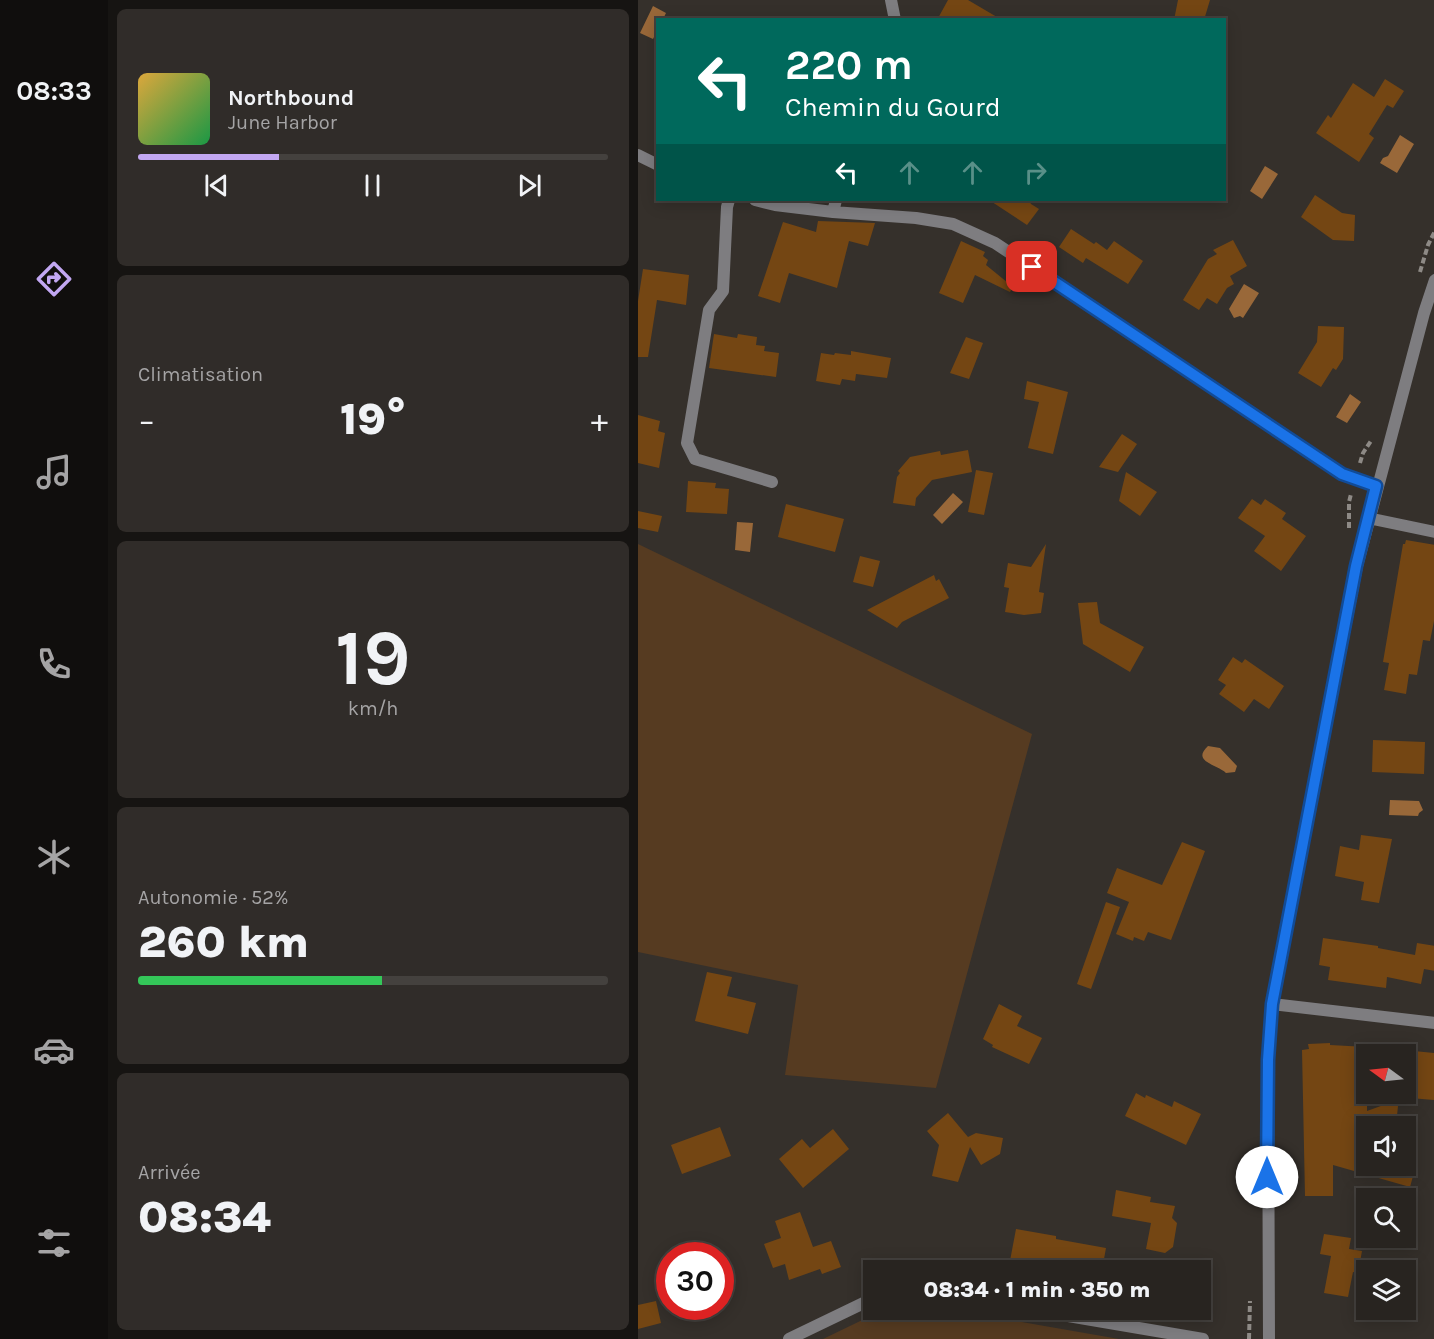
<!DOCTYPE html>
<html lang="fr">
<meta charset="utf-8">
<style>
body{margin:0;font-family:Karla,sans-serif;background:#302c29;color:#f1f3f6;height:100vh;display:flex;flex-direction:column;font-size:22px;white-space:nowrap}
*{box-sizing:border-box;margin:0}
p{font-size:20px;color:#a5a4a5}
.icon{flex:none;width:33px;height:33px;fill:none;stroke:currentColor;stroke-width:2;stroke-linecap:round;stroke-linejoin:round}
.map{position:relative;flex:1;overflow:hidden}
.panel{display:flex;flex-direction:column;gap:9px;padding:9px;background:#161412;width:530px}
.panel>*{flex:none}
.guide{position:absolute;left:18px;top:18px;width:570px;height:183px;border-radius:0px;box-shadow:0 3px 15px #0003,0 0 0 2px #44413e;background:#00695c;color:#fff;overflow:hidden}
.needle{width:39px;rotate:285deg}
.controls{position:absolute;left:718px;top:1044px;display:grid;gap:12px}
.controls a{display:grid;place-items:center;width:60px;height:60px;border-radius:0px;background:#282420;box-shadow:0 3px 15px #0003,0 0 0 2px #44413e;font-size:30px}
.speed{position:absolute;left:18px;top:1242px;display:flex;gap:12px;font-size:30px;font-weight:700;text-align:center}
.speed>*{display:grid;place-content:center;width:78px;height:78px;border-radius:50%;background:#282420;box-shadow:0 3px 15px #0003,0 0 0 2px #44413e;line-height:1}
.speed .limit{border:9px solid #d22;background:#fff;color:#111}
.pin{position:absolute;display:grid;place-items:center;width:51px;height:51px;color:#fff;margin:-26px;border-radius:12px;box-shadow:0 3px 9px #0006}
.me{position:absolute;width:66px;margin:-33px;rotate:0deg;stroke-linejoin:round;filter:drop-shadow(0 0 4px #0008)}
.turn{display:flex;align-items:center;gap:21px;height:126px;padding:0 30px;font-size:27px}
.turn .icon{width:78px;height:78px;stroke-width:2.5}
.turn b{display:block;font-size:42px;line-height:51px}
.lanes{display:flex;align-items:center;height:57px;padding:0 30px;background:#0003;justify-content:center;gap:30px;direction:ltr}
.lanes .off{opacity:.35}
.big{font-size:45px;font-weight:800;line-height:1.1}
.panel .card{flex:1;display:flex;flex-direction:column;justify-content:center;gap:9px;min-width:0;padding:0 21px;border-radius:9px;background:#302c29}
.panel .dial{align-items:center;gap:0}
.dial b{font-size:78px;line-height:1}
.song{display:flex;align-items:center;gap:18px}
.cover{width:72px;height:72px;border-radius:9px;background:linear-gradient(135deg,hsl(40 70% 55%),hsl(140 70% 35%))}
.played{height:6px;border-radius:3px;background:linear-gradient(90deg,#c2a7f2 30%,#44413e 30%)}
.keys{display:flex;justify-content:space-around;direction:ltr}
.heat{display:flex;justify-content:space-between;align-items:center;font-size:33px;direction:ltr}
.charge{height:9px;border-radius:4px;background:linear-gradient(90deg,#34c759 52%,#44413e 0)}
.trip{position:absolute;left:225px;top:1260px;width:348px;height:60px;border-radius:0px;background:#282420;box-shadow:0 3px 15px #0003,0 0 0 2px #44413e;font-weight:800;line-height:60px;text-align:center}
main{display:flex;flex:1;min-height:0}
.dock{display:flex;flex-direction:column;width:108px;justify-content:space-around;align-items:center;background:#100e0d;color:#a5a4a5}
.dock .icon{width:42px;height:42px}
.dock .current{color:#c2a7f2}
.dock b{font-size:27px;color:#f1f3f6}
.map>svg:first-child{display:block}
.green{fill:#563b21}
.water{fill:#996839}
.building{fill:#744613}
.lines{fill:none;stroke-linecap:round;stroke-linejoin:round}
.path{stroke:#8e8a86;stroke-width:4;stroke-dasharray:6 3;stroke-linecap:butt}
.street{stroke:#7e7d80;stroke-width:12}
.route-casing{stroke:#114b97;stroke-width:15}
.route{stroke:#1a73e8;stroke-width:10}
</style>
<main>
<nav class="dock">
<b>08:33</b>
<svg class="icon current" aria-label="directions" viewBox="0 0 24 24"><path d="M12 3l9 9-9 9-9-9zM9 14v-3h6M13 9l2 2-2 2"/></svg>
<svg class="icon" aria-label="music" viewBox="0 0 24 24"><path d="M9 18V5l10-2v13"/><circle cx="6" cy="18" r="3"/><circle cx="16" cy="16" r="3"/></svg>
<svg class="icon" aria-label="phone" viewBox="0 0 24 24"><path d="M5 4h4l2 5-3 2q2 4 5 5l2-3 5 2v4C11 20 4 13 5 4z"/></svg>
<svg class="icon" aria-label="climate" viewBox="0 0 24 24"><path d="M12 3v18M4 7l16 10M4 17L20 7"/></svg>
<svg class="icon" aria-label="car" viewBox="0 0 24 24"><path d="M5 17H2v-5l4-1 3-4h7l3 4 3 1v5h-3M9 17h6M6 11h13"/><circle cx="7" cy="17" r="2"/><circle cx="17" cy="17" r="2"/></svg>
<svg class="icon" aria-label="filters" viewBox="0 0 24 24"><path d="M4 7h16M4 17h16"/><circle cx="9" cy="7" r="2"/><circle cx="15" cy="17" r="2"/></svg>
</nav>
<section class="panel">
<div class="card">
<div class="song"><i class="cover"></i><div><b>Northbound</b><p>June Harbor</p></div></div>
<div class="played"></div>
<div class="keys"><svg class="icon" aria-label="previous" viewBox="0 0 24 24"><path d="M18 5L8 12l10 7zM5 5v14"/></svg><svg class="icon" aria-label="pause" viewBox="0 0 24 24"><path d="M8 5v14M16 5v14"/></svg><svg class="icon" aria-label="next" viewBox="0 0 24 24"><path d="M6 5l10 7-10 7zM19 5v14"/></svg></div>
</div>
<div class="card"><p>Climatisation</p>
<div class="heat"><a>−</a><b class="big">19°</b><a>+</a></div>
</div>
<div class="card dial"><b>19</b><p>km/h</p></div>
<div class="card"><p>Autonomie · 52%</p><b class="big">260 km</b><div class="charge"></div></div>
<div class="card"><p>Arrivée</p><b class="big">08:34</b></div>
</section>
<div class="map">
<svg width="797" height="1339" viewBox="0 0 797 1339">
<rect width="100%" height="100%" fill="#35302b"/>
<path class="green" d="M0,544L394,734L298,1088L147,1075L160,985L0,952Z
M245,1310H316L481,1339H185Z"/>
<path class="water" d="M15,6L28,13L25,19L20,20L19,31L15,39L2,33Z
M762,135L776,144L759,173L742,163L745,158L750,156Z
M627,166L640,174L624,199L612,191Z
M606,284L621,293L605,318L602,316L596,318L591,309Z
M712,394L723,402L709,423L698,417Z
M315,493L325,502L304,524L295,515Z
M99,522L115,523L112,552L97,550Z
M570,746L582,748L599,766L597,772L588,773C579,764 553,762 570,746Z
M752,800L781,801L785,810L781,813L780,816L751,815Z"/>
<path class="building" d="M310,0H330L364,20H299Z
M540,0H572L566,20H536Z
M747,79L766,91L755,108L749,105L731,134L736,138L721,162L678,133L690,115L693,118L715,83L736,97Z
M677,195L704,213L717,215L716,241L695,240L663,217Z
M351,200H391L393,204L401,209L389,225Z
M180,221L237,223L230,246L211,241L199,288L151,273L142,303L120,296L145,222L178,232Z
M433,229L456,244L458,242L469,250L476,241L505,261L490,284L448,258L445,263L421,247Z
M595,240L609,266L592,276L596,284L589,288L579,304L569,298L561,310L545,300L570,259L579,254L575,250Z
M323,241L347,252L345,256L350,260L348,265L375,287L372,292L337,275L325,303L301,293Z
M5,269L51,275L48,305L19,300L10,357H0V301Z
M680,326L706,327L705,359L698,370L695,368L683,387L660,373L679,342Z
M76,334L99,338L100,334L119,337L118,345L127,346L126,351L141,353L138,377L71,368Z
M328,337L345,343L331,379L312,373Z
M213,351L253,358L249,378L218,374L217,381L204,379L202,385L178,381L183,353L196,355L197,353L213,355Z
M389,381L430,392L415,454L390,448L401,402L386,399Z
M0,415L22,421L20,431L27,433L21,468L0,463Z
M484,434L499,444L480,472L461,467Z
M330,450L334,472L294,480L278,498L277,506L255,503L259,477L262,473L260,471L272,457L302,451L303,455Z
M338,470L355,473L346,515L330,512Z
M488,472L519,492L502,516L481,501Z
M50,481L78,483L77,488L91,489L89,514L48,512Z
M614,499L623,505L627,499L648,513L644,519L668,536L643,571L616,551L627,536L600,518Z
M148,504L206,519L197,552L140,537Z
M0,511L24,516L20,532L0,528Z
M768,540L797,545V616L792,641L785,640L779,675L771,674L768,694L746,690L751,663L745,662L765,544H767Z
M408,544L401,592L406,593L403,613L386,615L367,612L371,588L366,587L370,563L393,567Z
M222,556L242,561L235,587L215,582Z
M296,575L298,581L301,579L311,598L264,622L259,628L229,610Z
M459,602L462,623L506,647L492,672L445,644L440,603Z
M595,657L604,663L607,659L646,686L631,709L616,699L606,712L581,694L588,685L580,680Z
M735,740L787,742L786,774L734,772Z
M723,835L754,839L741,903L723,900L726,882L697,876L702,846L721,850Z
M544,842L567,851L533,940L510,932L506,941L496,937L495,941L478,934L491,902L469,893L479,868L524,885Z
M468,902L482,907L453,989L439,984Z
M685,938L740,946V948L777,955L779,943L797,946V971L786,969L783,984L749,977L748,988L690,980L692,967L681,965Z
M69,972L94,977L89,996L118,1003L110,1034L57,1021Z
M361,1004L384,1016L379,1026L404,1038L391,1064L354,1047L355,1045L345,1039Z
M692,1043V1045L729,1047V1111L751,1103L760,1106L759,1116L753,1121L752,1126H729V1166H767L777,1169L772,1187L695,1165V1196H667L664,1050L671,1049L670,1044Z
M776,1051L797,1053V1100L772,1098Z
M498,1093L507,1098L508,1095L534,1107L536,1101L563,1114L548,1145L487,1116Z
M310,1113L330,1137L338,1133L365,1138L362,1154L343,1165L332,1147L320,1182L294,1176L301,1145L289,1131Z
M82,1127L93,1156L44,1174L33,1145Z
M195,1129L211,1149L165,1188L141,1159L164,1139L172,1148Z
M478,1190L513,1197L512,1202L537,1206L534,1218L539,1223L535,1247L527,1253L508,1249L513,1223L474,1216Z
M162,1212L175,1247L193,1241L203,1267L184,1274L182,1269L151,1280L147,1264L135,1268L126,1244L143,1238L137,1221Z
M378,1229L418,1236V1239L468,1248L464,1270H401L371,1266Z
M686,1234L713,1238L711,1249L724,1251L720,1273L715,1272L710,1297L686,1293L693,1256L682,1254Z
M18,1301L23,1323L0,1329V1305Z"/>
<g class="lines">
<path class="path" d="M782,272L790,245L797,231
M722,463L725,453L733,441
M711,528V502L713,494
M611,1339L612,1301"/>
<path class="street" d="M253,0L257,20
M0,155L20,165
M91,200L89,207L85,291L71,310L49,443L57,459L134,482
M117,200L137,205L195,212L278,218L315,224L357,243L704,474L739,486
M195,212L198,200
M730,518L797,532
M634,1004L797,1023
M395,1310L565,1339
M151,1339L236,1298
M631,1339L630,1060L634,1004L719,566L786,313L797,280"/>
</g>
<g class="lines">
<defs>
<path id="route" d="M394,267L704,474L738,486L718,566L634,1004L630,1060L629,1177"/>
</defs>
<use href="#route" class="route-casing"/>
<use href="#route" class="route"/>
</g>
</svg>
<div class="controls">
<a><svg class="needle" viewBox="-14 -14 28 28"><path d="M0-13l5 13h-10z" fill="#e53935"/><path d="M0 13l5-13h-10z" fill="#a5a4a5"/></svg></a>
<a><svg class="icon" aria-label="sound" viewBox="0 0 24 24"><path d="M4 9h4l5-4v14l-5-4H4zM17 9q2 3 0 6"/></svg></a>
<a><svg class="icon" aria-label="search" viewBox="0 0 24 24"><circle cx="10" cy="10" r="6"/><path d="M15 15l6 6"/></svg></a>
<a><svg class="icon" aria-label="layers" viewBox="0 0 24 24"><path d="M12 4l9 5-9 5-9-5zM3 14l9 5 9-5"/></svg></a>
</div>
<div class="speed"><div class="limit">30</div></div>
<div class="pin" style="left:394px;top:267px;background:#d93025"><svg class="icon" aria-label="arrive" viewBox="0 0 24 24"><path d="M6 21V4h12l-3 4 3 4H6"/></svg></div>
<svg class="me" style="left:629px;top:1177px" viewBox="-20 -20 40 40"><circle r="19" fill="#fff"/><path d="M0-13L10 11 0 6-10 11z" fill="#1a73e8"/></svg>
<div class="trip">08:34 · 1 min · 350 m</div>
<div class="guide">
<div class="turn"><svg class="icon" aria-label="left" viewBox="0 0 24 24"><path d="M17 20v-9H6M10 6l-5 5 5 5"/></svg><div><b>220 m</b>Chemin du Gourd</div></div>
<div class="lanes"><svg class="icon" aria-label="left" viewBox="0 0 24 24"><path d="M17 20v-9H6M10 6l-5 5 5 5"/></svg><svg class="icon off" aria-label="ahead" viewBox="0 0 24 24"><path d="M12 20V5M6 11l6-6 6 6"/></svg><svg class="icon off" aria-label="ahead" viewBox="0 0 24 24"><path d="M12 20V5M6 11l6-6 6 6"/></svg><svg class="icon off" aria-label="right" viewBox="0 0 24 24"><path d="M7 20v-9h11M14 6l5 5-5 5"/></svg></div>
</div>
</div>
</main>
